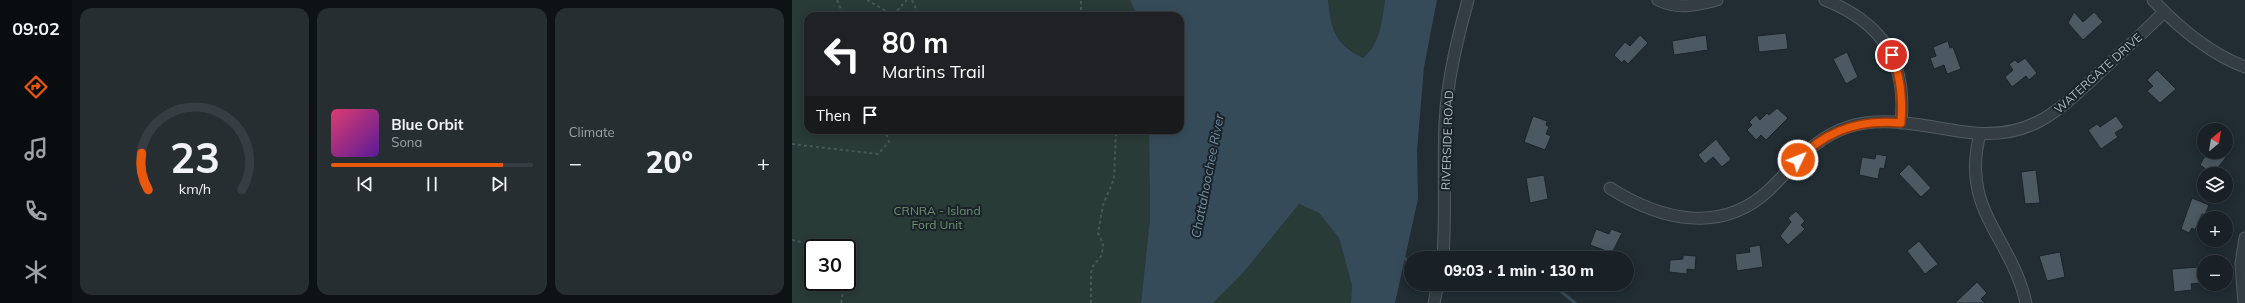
<!DOCTYPE html>
<meta charset="utf-8">
<style>
body{margin:0;font-family:Mulish,sans-serif;background:#262e32;color:#f1f3f6;height:100vh;display:flex;flex-direction:column;font-size:15px;white-space:nowrap}
*{box-sizing:border-box;margin:0}
p{font-size:13px;color:#9fa3a7}
.icon{flex:none;width:22px;height:22px;fill:none;stroke:currentColor;stroke-width:2;stroke-linecap:round;stroke-linejoin:round}
.map{position:relative;flex:1;overflow:hidden}
.drawer{display:flex;flex-direction:column;gap:8px;padding:8px;background:#0e1215;width:720px}
.drawer>*{flex:none}
.hud{position:absolute;left:12px;top:12px;width:380px;height:122px;border-radius:12px;box-shadow:0 2px 10px #0003,0 0 0 1px #373e43;background:#202124;color:#fff;overflow:hidden}
.needle{width:26px;rotate:30deg}
.tools{position:absolute;left:1405px;top:123px;display:grid;gap:8px}
.tools a{display:grid;place-items:center;width:36px;height:36px;border-radius:50%;background:#192126;box-shadow:0 2px 10px #0003,0 0 0 1px #373e43;font-size:20px}
.speed{position:absolute;left:12px;top:239px;display:flex;gap:8px;font-size:20px;font-weight:700;text-align:center}
.speed>*{display:grid;place-content:center;width:52px;height:52px;border-radius:50%;background:#192126;box-shadow:0 2px 10px #0003,0 0 0 1px #373e43;line-height:1}
.speed .limit{border:2px solid #111;border-radius:6px;background:#fff;color:#111}
.pin{position:absolute;display:grid;place-items:center;width:34px;height:34px;color:#fff;margin:-17px;border:2px solid #fff;border-radius:50%;box-shadow:0 1px 4px #0007}
.me{position:absolute;width:44px;margin:-22px;rotate:47deg;stroke-linejoin:round;filter:drop-shadow(0 0 3px #0008)}
.turn{display:flex;align-items:center;gap:14px;height:84px;padding:0 12px;font-size:18px}
.turn .icon{width:52px;height:52px;stroke-width:2.5}
.turn b{display:block;font-size:28px;line-height:34px}
.then{display:flex;align-items:center;height:38px;padding:0 12px;background:#0003;gap:8px;font-size:15px}
.big{font-size:30px;font-weight:800;line-height:1.1}
.drawer .tile{flex:1;display:flex;flex-direction:column;justify-content:center;gap:6px;min-width:0;padding:0 14px;border-radius:12px;background:#262e32}
.drawer .dial{align-items:center;gap:0}
.dial svg{height:104px;overflow:visible;fill:none;stroke:#373e43;stroke-width:7;stroke-linecap:round;text-anchor:middle}
.dial text{fill:#f1f3f6;stroke:none}
.song{display:flex;align-items:center;gap:12px}
.cover{width:48px;height:48px;border-radius:6px;background:linear-gradient(135deg,hsl(340 70% 55%),hsl(270 70% 35%))}
.played{height:4px;border-radius:2px;background:linear-gradient(90deg,#ea580c 85%,#373e43 85%)}
.keys{display:flex;justify-content:space-around;direction:ltr}
.heat{display:flex;justify-content:space-between;align-items:center;font-size:22px;direction:ltr}
.drawer .tiles{flex:1;display:grid;gap:8px;grid-template-columns:repeat(3,1fr)}
.trip{position:absolute;left:612px;top:251px;width:230px;height:40px;border-radius:20px;background:#192126;box-shadow:0 2px 10px #0003,0 0 0 1px #373e43;font-weight:800;line-height:40px;text-align:center}
main{display:flex;flex:1;min-height:0}
.tabs{display:flex;flex-direction:column;width:72px;justify-content:space-around;align-items:center;background:#0a0d0f;color:#9fa3a7}
.tabs .icon{width:28px;height:28px}
.tabs .on{color:#ea580c}
.tabs b{font-size:18px;color:#f1f3f6}
.map>svg:first-child{display:block}
.green{fill:#293b37;fill-rule:evenodd}
.water{fill:#364b59}
.lines{fill:none;stroke-linecap:round;stroke-linejoin:round}
.stream{stroke:#364b59;stroke-width:3}
.building{fill:#4c5962;stroke:#1b242a}
.minor-casing{stroke:#515b62;stroke-width:13}
.path{stroke:#465857;stroke-width:2;stroke-dasharray:3 3;stroke-linecap:butt}
.minor{stroke:#343d44;stroke-width:11}
.route-casing{stroke:#983908;stroke-width:10}
.route{stroke:#ea580c;stroke-width:7}
.labels{text-anchor:middle;dominant-baseline:central;stroke-width:4;stroke-linejoin:round;paint-order:stroke}
.street-label{font-size:12px;fill:#aeb9c1;stroke:#192228}
.park-label{font-size:12px;fill:#709471;stroke:#192228}
.water-label{font-size:13px;font-style:italic;fill:#718fa2;stroke:#192228}
</style>
<main>
<nav class="tabs">
<b>09:02</b>
<svg class="icon on" aria-label="directions" viewBox="0 0 24 24"><path d="M12 3l9 9-9 9-9-9zM9 14v-3h6M13 9l2 2-2 2"/></svg>
<svg class="icon" aria-label="music" viewBox="0 0 24 24"><path d="M9 18V5l10-2v13"/><circle cx="6" cy="18" r="3"/><circle cx="16" cy="16" r="3"/></svg>
<svg class="icon" aria-label="phone" viewBox="0 0 24 24"><path d="M5 4h4l2 5-3 2q2 4 5 5l2-3 5 2v4C11 20 4 13 5 4z"/></svg>
<svg class="icon" aria-label="climate" viewBox="0 0 24 24"><path d="M12 3v18M4 7l16 10M4 17L20 7"/></svg>
</nav>
<section class="drawer">
<div class="tiles">
<div class="tile dial"><svg viewBox="0 0 100 80">
<path d="M14 69A42 42 0 1 1 86 69"/>
<path d="M14 69A42 42 0 0 1 9 41" stroke="#ea580c"/>
<text x="50" y="56" font-size="32" font-weight="700">23</text>
<text x="50" y="72" font-size="11">km/h</text>
</svg></div>
<div class="tile">
<div class="song"><i class="cover"></i><div><b>Blue Orbit</b><p>Sona</p></div></div>
<div class="played"></div>
<div class="keys"><svg class="icon" aria-label="previous" viewBox="0 0 24 24"><path d="M18 5L8 12l10 7zM5 5v14"/></svg><svg class="icon" aria-label="pause" viewBox="0 0 24 24"><path d="M8 5v14M16 5v14"/></svg><svg class="icon" aria-label="next" viewBox="0 0 24 24"><path d="M6 5l10 7-10 7zM19 5v14"/></svg></div>
</div>
<div class="tile"><p>Climate</p>
<div class="heat"><a>−</a><b class="big">20°</b><a>+</a></div>
</div>
</div>
</section>
<div class="map">
<svg width="1453" height="303" viewBox="0 0 1453 303">
<rect width="100%" height="100%" fill="#212c33"/>
<path class="green" d="M0,0H338L345,16H16V130H357L358,219L349,303H0ZM21,248H55V282H21Z
M536,0H593C590,21 588,43 571,58C543,43 539,31 536,0Z
M507,204L527,213L547,238L560,285L559,303H421L451,273Z"/>
<path class="water" d="M338,0H536C539,30 543,44 571,58C588,44 590,21 593,0H645L632,67L625,151L626,199L603,303H559L560,285L547,238L527,213L507,204L451,273L421,303H349L358,219L357,130H388V16H345Z"/>
<g class="lines">
<path class="stream" d="M611,257L619,263
M760,284L783,303"/>
</g>
<path class="building" d="M1282,12L1291,22L1302,12L1311,22L1291,40L1276,23Z
M994,33L996,49L967,52L965,36Z
M848,35L856,43L836,64L832,60L830,63L822,55L833,42L838,46Z
M914,35L916,50L882,55L880,41Z
M1156,41L1158,48L1161,47L1169,69L1155,74L1152,65L1142,69L1138,58L1144,56L1141,47Z
M1055,52L1066,77L1054,84L1041,59Z
M1233,58L1245,73L1237,80L1234,76L1220,87L1213,77L1221,70L1217,64L1223,60L1226,63Z
M1365,70L1384,89L1368,103L1355,91L1361,86L1355,80Z
M985,108L996,118L974,140L969,135L964,140L955,130L960,125L957,122L964,115L968,120L975,113L977,115Z
M741,116L755,121L754,125L757,127L754,134L759,136L753,150L732,142Z
M1324,116L1332,127L1323,133L1326,137L1309,149L1296,130L1305,124L1308,127Z
M924,139L939,159L930,167L921,157L913,164L906,155Z
M1415,152H1430L1435,156L1421,174L1408,165Z
M1084,154L1095,156L1092,169L1088,168L1086,179L1067,175L1070,157L1083,159Z
M1117,164L1139,188L1129,197L1107,174Z
M1244,170L1248,203L1233,204L1229,172Z
M752,175L756,199L738,203L734,178Z
M1400,198L1417,205L1413,215L1410,214L1403,230L1400,228L1397,233L1389,229Z
M1004,211L1013,221L1009,225L1013,229L996,245L988,236L999,222L996,218Z
M804,229L817,234L819,229L830,233L820,253L798,245Z
M1127,241L1146,264L1133,274L1115,251Z
M968,245L971,267L945,271L943,254L958,252L957,247Z
M1268,252L1273,277L1255,281L1247,256Z
M891,255L904,256L903,270L895,269V274L877,272L878,260L891,259Z
M1407,267L1408,283L1399,284L1400,290L1382,292L1380,269Z
M1185,282L1195,293L1189,299L1193,303H1163Z"/>
<g class="lines">
<defs>
<path id="minor" d="M866,0C887,10 904,5 925,0
M1033,0C1091,23 1115,61 1109,123
M1361,0C1387,28 1417,53 1453,67
M1188,134C1168,210 1219,236 1234,303
M818,188C868,220 929,235 977,190C1001,167 1021,138 1056,127C1093,115 1135,127 1173,132C1237,141 1264,113 1307,73C1329,53 1351,33 1372,12
M651,258C654,213 651,168 653,123C655,81 665,40 676,0
M642,303L646,284
M1452,303L1449,264L1453,238"/>
</defs>
<use href="#minor" class="minor-casing"/>
<path class="path" d="M45,0L52,16
M75,0L101,15L115,0
M120,0L125,11L124,16
M289,16V0
M0,144L86,154L97,142L93,130
M0,240L19,244L24,248
M627,291L628,284
M49,303L53,282
M299,303V273L301,266L310,255L311,244L306,233L311,205L322,179L324,130"/>
<use href="#minor" class="minor"/>
</g>
<g class="lines">
<defs>
<path id="route" d="M1006,160C1034,130 1068,119 1109,123C1111,99 1109,78 1100,55"/>
</defs>
<use href="#route" class="route-casing"/>
<use href="#route" class="route"/>
</g>
<g class="labels">
<g class="street-label">
<text transform="translate(1306 73) rotate(-42)">WATERGATE DRIVE</text>
<text transform="translate(655 140) rotate(-88)">RIVERSIDE ROAD</text>
</g>
<g class="park-label">
<text x="145" y="210">CRNRA - Island<tspan x="145" dy="14">Ford Unit</tspan></text>
</g>
<g class="water-label">
<text transform="translate(415 176) rotate(-79)">Chattahoochee River</text>
</g>
</g>
</svg>
<div class="tools">
<a><svg class="needle" viewBox="-14 -14 28 28"><path d="M0-13l5 13h-10z" fill="#e53935"/><path d="M0 13l5-13h-10z" fill="#9fa3a7"/></svg></a>
<a><svg class="icon" aria-label="layers" viewBox="0 0 24 24"><path d="M12 4l9 5-9 5-9-5zM3 14l9 5 9-5"/></svg></a>
<a>+</a>
<a>−</a>
</div>
<div class="speed"><div class="limit">30</div></div>
<div class="pin" style="left:1100px;top:55px;background:#d93025"><svg class="icon" aria-label="arrive" viewBox="0 0 24 24"><path d="M6 21V4h12l-3 4 3 4H6"/></svg></div>
<svg class="me" style="left:1006px;top:160px" viewBox="-20 -20 40 40"><circle r="17" fill="#ea580c" stroke="#fff" stroke-width="3"/><path d="M0-11L8 9 0 5-8 9z" fill="#fff"/></svg>
<div class="trip">09:03 · 1 min · 130 m</div>
<div class="hud">
<div class="turn"><svg class="icon" aria-label="left" viewBox="0 0 24 24"><path d="M17 20v-9H6M10 6l-5 5 5 5"/></svg><div><b>80 m</b>Martins Trail</div></div>
<div class="then">Then<svg class="icon" aria-label="arrive" viewBox="0 0 24 24"><path d="M6 21V4h12l-3 4 3 4H6"/></svg></div>
</div>
</div>
</main>
